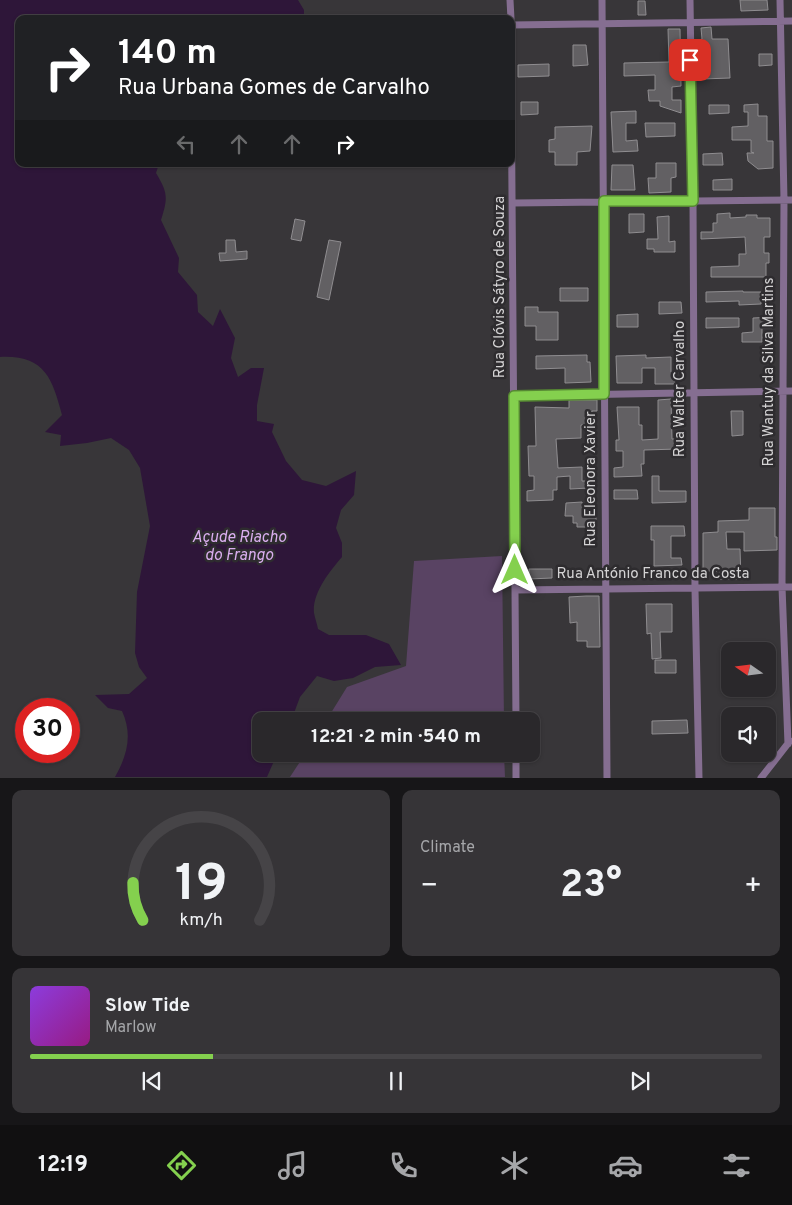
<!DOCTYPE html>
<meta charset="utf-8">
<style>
body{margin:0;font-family:Overpass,sans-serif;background:#363437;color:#f1f3f6;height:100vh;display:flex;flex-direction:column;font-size:19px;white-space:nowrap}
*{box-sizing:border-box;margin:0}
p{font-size:16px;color:#a5a6a9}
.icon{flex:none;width:28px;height:28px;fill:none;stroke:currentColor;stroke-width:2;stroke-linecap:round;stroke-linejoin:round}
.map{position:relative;height:778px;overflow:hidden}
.panel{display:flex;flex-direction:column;gap:12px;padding:12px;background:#171618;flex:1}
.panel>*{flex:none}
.hud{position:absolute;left:15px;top:15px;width:500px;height:152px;border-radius:10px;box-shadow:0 1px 4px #0004,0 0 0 1px #464447;background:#202124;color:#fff;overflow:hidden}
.needle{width:32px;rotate:284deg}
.controls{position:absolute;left:721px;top:642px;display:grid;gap:10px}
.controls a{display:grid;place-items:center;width:55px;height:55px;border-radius:10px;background:#2a282b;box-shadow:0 1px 4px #0004,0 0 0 1px #464447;font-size:25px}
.speed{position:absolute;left:15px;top:698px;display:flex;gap:10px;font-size:25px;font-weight:700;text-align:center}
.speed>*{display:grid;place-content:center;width:65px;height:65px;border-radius:50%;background:#2a282b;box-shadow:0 1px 4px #0004,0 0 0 1px #464447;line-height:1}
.speed .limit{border:8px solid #d22;background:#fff;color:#111}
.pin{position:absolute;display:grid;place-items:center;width:42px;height:42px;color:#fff;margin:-21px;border-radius:10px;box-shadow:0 2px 8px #0006}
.me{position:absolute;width:55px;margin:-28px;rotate:0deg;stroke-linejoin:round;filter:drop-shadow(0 0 4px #0008)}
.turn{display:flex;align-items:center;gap:18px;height:105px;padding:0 20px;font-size:22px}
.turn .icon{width:65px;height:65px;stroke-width:2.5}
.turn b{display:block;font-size:35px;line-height:42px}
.lanes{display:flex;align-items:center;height:48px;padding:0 20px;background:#0003;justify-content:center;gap:25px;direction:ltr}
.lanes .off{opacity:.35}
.big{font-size:38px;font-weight:700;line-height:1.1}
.panel .widget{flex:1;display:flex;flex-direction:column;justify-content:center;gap:8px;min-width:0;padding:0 18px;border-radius:10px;background:#363437}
.panel .dial{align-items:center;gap:0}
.dial svg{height:130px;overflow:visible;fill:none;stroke:#464447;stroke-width:7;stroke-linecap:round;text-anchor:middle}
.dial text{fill:#f1f3f6;stroke:none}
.song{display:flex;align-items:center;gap:15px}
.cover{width:60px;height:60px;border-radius:8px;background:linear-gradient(135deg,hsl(270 70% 55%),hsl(310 70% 35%))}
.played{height:5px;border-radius:2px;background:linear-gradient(90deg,#84d04e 25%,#464447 25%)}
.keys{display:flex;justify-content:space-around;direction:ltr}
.heat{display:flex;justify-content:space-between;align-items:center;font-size:28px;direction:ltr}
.panel .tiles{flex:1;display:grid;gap:12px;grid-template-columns:1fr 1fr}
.widget:last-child{grid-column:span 2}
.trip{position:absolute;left:252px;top:712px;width:288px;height:50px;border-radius:10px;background:#2a282b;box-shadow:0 1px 4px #0004,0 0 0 1px #464447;font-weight:700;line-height:50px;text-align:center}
.dock{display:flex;height:80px;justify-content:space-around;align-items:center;background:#111011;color:#a5a6a9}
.dock .icon{width:35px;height:35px}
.dock .active{color:#84d04e}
.dock b{font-size:22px;color:#f1f3f6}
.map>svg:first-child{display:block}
.green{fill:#594363}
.water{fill:#2e1639}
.building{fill:#626063;stroke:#8f8d90}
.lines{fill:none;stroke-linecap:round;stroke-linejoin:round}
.street{stroke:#856e91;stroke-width:7}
.route-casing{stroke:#568733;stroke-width:12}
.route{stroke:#84d04e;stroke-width:9}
.labels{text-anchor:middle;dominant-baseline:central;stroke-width:5;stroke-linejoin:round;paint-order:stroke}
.street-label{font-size:15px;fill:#d4d3d4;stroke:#2e2c2f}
.water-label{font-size:16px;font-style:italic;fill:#daaeef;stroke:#2e2c2f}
</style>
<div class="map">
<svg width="792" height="778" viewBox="0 0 792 778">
<rect width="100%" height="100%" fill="#383639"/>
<path class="green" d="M502,556L504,721H326L347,687L406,666L414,561Z
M305,754H504L505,777H290Z"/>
<path class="water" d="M0,0H298L304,10V19H19V164H159L156,173C168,193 168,198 161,220L179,258L178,272L197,295L198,312L213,326L220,309L235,338L231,358L238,377L251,368H264L257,405V421L274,424L272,432L286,461L302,480L326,486L356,471L354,495L341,510L336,528L342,543V557C330,571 312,593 314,613C315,618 317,624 318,629L329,635H366L389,644L401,665L375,667L353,678L334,681L317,676L300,697L291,721H261V754H277L267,777H115C127,756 133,735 122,711L108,708L95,695L129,694L147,678L139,667L135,653L137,592L150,526L140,468L129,450L111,438L87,443L60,446L61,435L45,432L62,415C52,377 44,355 0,357Z"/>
<path class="building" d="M740,0H767L768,10L741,11Z
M638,1H645L646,15H638Z
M711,27L712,39H728L730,78L702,79V65H700V40L702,39L701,28Z
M668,29H680L681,86L672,87V100H681V113L660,106V101H649L648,90H655V75L624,76V63L669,62Z
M573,45H586L588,65L573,66Z
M759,54H772V65L759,66Z
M549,64V76L518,77V65Z
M521,102H538V114L521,115Z
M758,104V116H767V141H773V168L758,169L748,161L747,153H754L751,152V140H732V127L748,126V112H744V105Z
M709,105H729V113L709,114Z
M636,111V123H626V141L637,140L638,151L613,152L611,112Z
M645,123H675V136L646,137Z
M592,126L590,151L577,152V165H555V152H549V140L555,139V127Z
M722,153L723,165H703V154Z
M656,163H676V177L671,178V192L649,193L648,178H656Z
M612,165H633L635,190H611Z
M732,179V190H713V180Z
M730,213V218L746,217V215H757V218H770V237H764V253H769V263H766V277H711V267L739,266V254H746L745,237L701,239V232H713V223H717V214Z
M629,214H644V232L629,233Z
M669,216V242L675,241V252H654V249H647V239H658L657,217Z
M295,219L305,221L301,241L291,239Z
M226,240H235L236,252L247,251V259L220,261L219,253H226Z
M329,240L341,242L329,300L317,297Z
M560,288H588V301H560Z
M743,291V292H761V304L739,305V301L706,302V292Z
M659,302H681L682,313L659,314Z
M525,307H538V312H558V340H536V326H525Z
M638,314V327H617V315Z
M772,317V328H762V342H742V333L753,332V318Z
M706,318H739V327L706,328Z
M587,355V362H590L591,382L565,383V368L536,369V356Z
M646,355V358L671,357V372H675V384H655V368H642V383H617L616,356Z
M671,399L672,439H677L678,449L644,450V464H641L642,476L614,477V468L623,467V451H616V440H619L617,407H639V425H642V440L658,439V400Z
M569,400H597V411H592L593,425H581V438L556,439L558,468L582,467V481H589V488L570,489V476L557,477V490H553V500L527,501V491L534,490V476H529L528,446H536L535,407L569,408Z
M731,411H743V435L732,436Z
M652,476H659V491H686V502L652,503Z
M614,490H637L638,499H614Z
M582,502L583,508H587V516L596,515V522H589V527H577V523H573V516H565L566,503Z
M749,508H775V537H777V550L744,551V532H726L727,549H740L741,579H720V571H703V533L718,532V521L749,520Z
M651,526H684L685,536H671V558H681L682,565L654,566V540H651Z
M529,569H552V578L529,579Z
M586,596H599L600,647H587V641H577V622L570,623L569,597Z
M646,604H672V632H660L661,658L652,659L651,633L647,634Z
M655,660H676V673H655Z
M687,720L688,733L652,734V721Z"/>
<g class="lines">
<path class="street" d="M510,0L511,19
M602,0L607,778
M690,0L693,201L695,589L699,778
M780,0L784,200L782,587L788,744
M511,25L792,21
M511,63L516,721
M513,203L792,200
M513,396L792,391
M515,590L792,587
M516,754V778
M761,778L790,741"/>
</g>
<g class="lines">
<defs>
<path id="route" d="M515,570L514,396L604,394V201H693L690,60"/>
</defs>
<use href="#route" class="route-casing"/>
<use href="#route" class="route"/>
</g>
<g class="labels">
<g class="street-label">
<text transform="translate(500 287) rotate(-90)">Rua Clóvis Sátyro de Souza</text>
<text transform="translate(769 372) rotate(-90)">Rua Wantuy da Silva Martins</text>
<text transform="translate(680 389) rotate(-90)">Rua Walter Carvalho</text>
<text transform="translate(591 479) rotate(-90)">Rua Eleonora Xavier</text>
<text x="653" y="574">Rua António Franco da Costa</text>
</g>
<g class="water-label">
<text x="239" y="538">Açude Riacho<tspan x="239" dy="18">do Frango</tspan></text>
</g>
</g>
</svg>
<div class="controls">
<a><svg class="needle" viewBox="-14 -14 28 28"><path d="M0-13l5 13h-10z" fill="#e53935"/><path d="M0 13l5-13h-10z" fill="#a5a6a9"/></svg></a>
<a><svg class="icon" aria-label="sound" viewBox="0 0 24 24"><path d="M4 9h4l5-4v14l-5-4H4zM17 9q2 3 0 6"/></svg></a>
</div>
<div class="speed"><div class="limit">30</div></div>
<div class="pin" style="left:690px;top:60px;background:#d93025"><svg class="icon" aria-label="arrive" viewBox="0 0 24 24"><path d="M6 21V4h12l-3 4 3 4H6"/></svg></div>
<svg class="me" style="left:515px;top:570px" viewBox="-20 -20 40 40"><path d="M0-17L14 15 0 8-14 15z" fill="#84d04e" stroke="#fff" stroke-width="4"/></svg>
<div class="trip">12:21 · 2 min · 540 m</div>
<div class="hud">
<div class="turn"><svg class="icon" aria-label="right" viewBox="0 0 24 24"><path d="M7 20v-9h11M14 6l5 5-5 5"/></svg><div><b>140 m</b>Rua Urbana Gomes de Carvalho</div></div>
<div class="lanes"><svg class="icon off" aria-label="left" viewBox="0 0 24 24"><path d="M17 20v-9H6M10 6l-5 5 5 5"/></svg><svg class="icon off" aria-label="ahead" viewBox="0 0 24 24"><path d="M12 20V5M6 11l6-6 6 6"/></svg><svg class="icon off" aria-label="ahead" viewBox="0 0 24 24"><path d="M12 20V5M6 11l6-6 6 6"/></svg><svg class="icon" aria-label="right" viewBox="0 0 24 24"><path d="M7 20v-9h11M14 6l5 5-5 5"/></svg></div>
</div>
</div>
<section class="panel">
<div class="tiles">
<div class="widget dial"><svg viewBox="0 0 100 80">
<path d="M14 69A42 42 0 1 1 86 69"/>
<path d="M14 69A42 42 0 0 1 8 46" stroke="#84d04e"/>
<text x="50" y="56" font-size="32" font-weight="700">19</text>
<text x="50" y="72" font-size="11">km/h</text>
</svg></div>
<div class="widget"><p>Climate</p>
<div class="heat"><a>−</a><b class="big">23°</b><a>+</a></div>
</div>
<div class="widget">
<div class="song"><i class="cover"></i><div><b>Slow Tide</b><p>Marlow</p></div></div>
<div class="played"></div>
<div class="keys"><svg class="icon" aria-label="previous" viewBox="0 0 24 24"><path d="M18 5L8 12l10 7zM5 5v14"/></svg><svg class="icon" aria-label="pause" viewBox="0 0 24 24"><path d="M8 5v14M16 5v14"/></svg><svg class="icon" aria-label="next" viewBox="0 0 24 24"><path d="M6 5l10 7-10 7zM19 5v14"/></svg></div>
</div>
</div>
</section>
<nav class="dock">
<b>12:19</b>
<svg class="icon active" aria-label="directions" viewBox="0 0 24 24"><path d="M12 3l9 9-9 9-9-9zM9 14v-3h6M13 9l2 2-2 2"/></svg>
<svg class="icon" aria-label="music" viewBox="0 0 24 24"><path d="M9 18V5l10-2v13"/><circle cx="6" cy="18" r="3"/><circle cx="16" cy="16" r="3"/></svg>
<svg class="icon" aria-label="phone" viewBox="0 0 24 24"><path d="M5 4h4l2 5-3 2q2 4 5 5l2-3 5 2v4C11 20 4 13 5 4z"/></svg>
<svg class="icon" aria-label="climate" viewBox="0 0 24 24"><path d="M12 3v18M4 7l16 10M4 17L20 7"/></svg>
<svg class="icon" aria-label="car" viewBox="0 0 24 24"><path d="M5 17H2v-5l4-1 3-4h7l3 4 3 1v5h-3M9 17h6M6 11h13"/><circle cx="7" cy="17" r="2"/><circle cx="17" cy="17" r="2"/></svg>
<svg class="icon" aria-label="filters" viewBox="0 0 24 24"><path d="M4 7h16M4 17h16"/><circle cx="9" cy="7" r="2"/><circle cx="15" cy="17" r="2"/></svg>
</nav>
